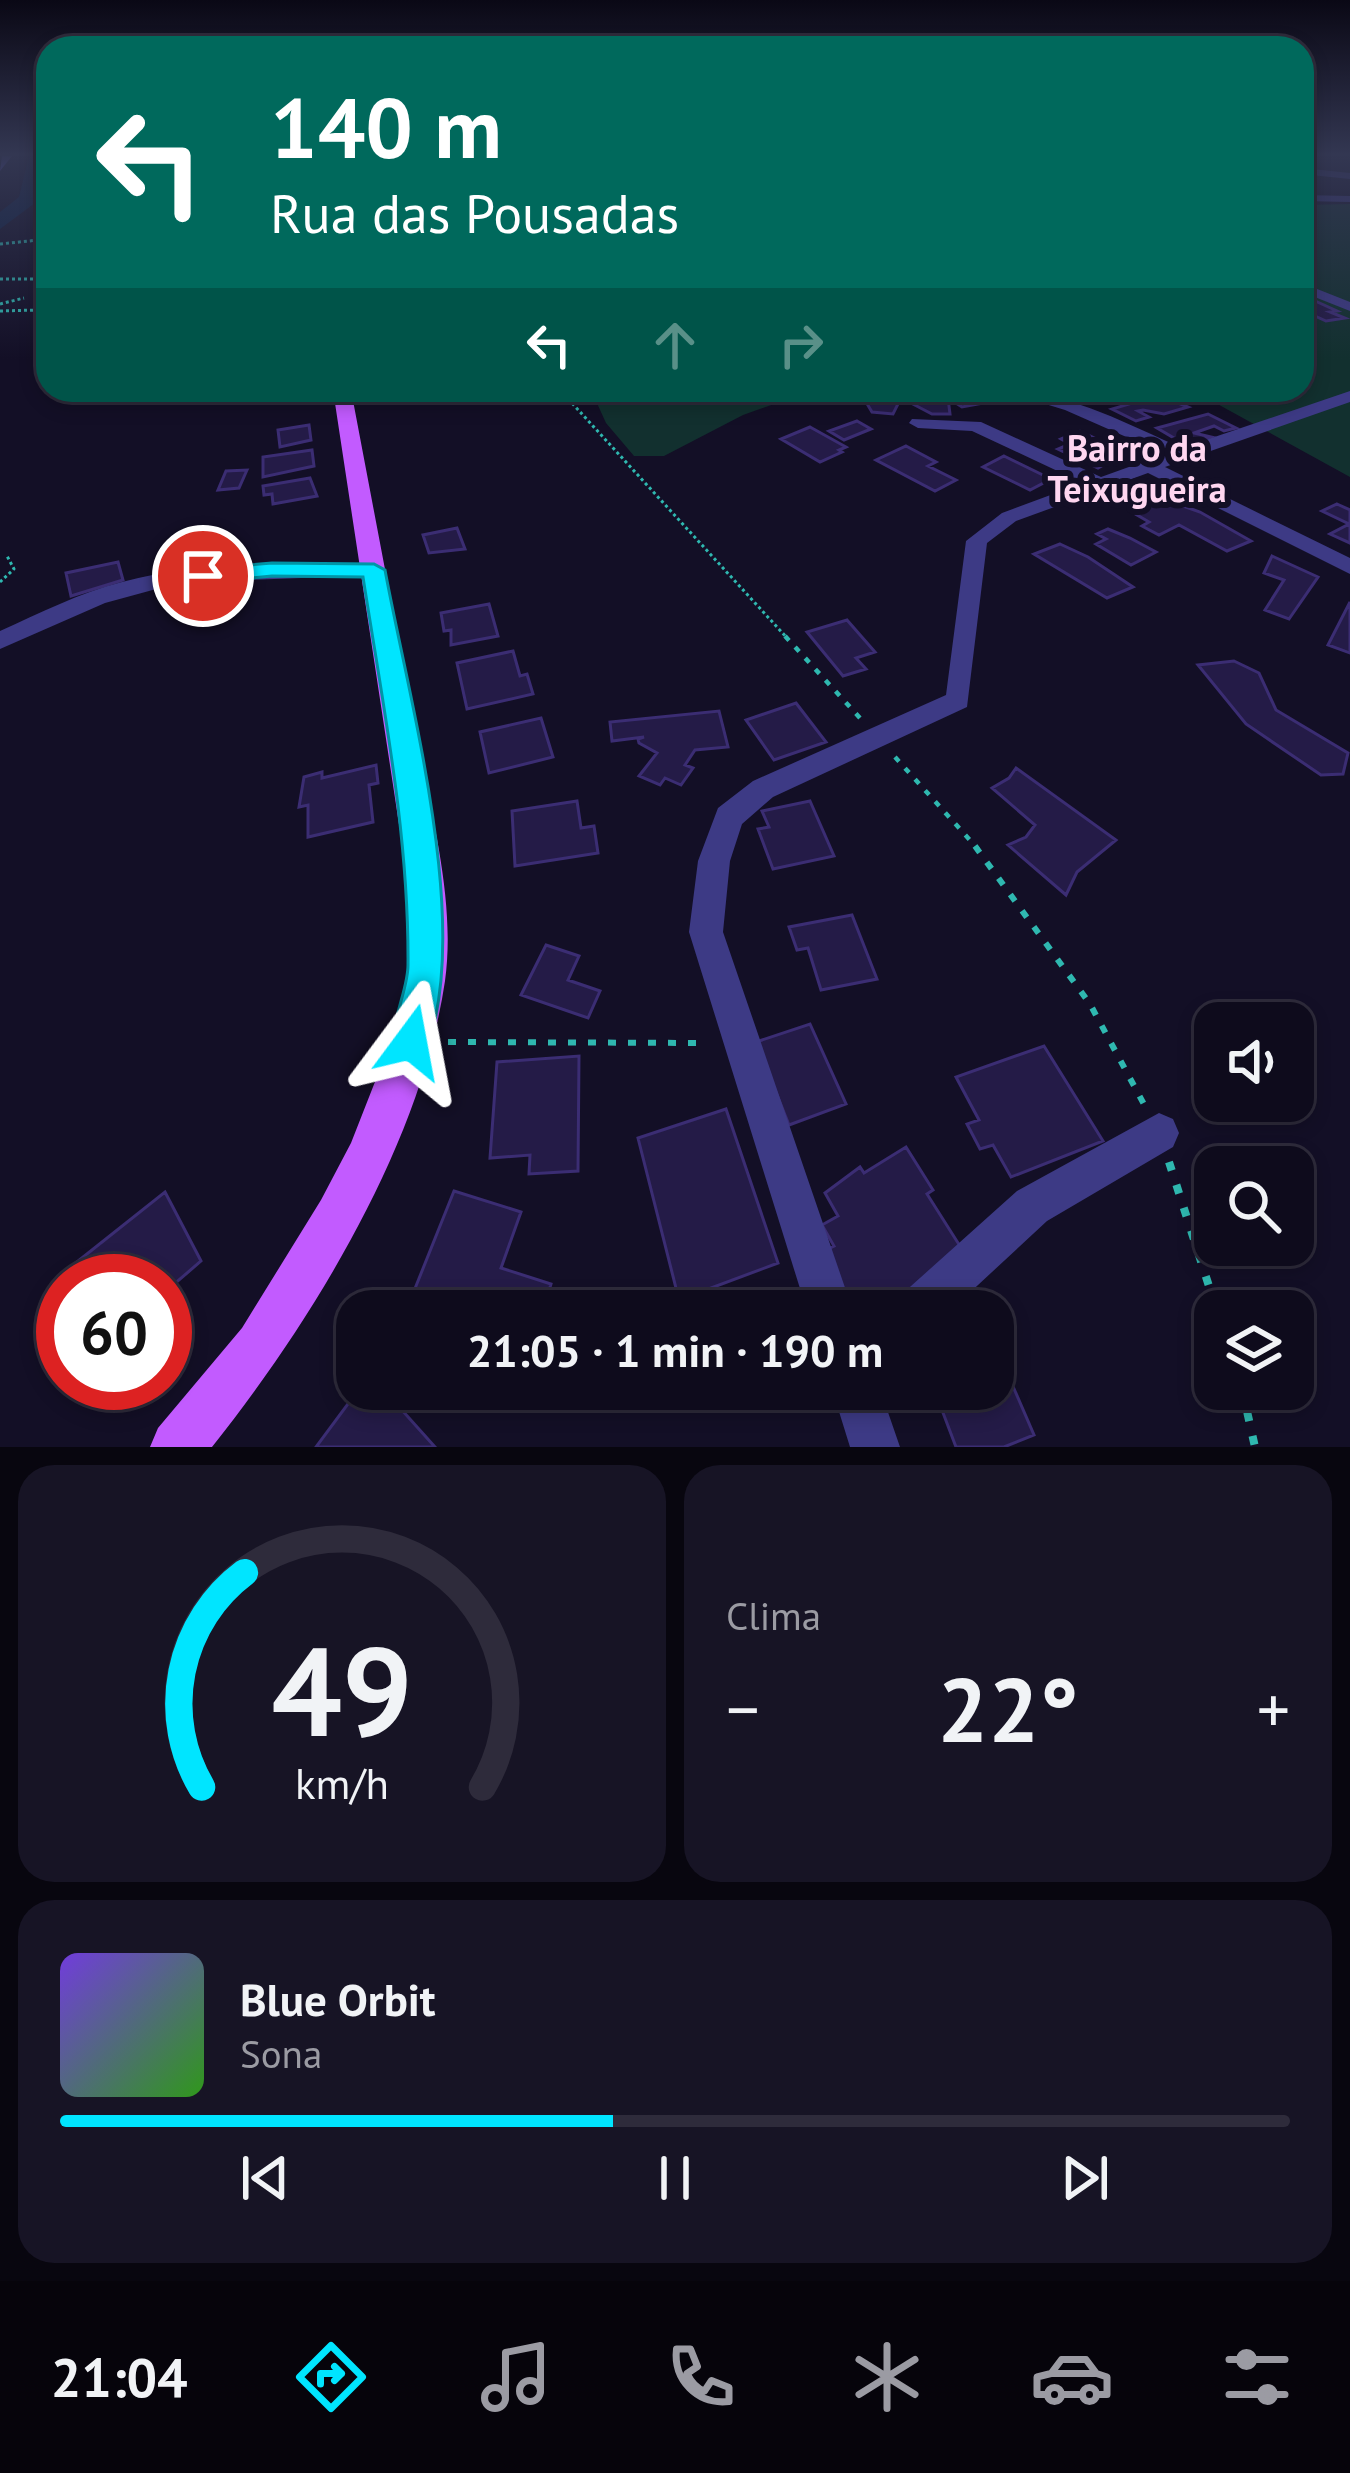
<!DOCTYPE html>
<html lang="pt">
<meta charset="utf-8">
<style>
body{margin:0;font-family:"PT Sans",sans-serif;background:#171425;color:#f1f3f6;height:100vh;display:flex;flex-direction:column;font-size:45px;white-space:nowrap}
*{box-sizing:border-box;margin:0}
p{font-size:39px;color:#9b9ba3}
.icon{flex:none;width:66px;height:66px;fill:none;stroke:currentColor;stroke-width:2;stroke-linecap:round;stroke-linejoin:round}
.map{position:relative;height:1447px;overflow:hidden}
.drawer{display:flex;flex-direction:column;gap:18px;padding:18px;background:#08060f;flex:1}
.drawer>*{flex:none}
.top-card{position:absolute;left:36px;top:36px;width:1278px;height:366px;border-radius:36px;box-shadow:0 6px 18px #0003,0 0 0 3px #2e2b3b;background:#00695c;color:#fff;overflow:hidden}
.tools{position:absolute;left:1194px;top:1002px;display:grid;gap:24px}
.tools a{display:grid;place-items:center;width:120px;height:120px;border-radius:24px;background:#0e0b1c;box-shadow:0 6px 18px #0003,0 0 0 3px #2e2b3b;font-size:60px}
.speed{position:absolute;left:36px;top:1254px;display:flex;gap:24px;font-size:60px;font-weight:700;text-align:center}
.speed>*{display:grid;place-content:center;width:156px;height:156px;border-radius:50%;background:#0e0b1c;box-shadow:0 6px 18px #0003,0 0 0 3px #2e2b3b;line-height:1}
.speed .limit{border:18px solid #d22;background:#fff;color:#111}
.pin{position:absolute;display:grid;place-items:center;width:102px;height:102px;color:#fff;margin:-51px;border:6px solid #fff;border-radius:50%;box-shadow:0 3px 12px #0007}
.me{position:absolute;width:132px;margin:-66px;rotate:13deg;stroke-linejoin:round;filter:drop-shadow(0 0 9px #0008)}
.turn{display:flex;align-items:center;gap:42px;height:252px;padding:0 36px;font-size:54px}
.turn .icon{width:156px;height:156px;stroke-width:2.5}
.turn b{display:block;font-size:84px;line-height:102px}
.lanes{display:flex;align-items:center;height:114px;padding:0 36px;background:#0003;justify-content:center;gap:60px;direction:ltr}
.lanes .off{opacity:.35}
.big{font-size:90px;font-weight:700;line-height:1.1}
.drawer .widget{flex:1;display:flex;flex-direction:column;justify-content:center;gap:18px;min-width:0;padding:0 42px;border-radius:36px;background:#171425}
.drawer .dial{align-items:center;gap:0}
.dial svg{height:312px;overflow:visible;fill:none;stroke:#2e2b3b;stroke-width:7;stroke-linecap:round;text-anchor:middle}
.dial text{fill:#f1f3f6;stroke:none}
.song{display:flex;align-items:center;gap:36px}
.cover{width:144px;height:144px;border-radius:18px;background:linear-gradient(135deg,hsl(260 70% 55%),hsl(110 70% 35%))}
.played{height:12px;border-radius:6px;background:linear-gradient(90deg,#00e5ff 45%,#2e2b3b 45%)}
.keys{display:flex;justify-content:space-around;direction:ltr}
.heat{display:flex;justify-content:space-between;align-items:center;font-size:66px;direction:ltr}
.drawer .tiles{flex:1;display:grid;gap:18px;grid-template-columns:1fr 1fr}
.widget:last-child{grid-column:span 2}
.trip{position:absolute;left:336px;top:1290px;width:678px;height:120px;border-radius:36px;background:#0e0b1c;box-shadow:0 6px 18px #0003,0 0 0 3px #2e2b3b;font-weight:700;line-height:120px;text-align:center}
.menu{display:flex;height:192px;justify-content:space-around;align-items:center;background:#06040b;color:#9b9ba3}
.menu .icon{width:84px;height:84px}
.menu .selected{color:#00e5ff}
.menu b{font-size:54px;color:#f1f3f6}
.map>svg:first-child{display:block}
.green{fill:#12302f}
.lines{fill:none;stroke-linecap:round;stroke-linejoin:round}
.river{fill:#0a1f44;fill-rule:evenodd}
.building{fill:#241b47;stroke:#3b2d73;stroke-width:3}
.path-far3{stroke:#2fb8b0;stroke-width:3;stroke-dasharray:3 3;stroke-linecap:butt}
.path-far2{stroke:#2fb8b0;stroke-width:4.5;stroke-dasharray:6 9;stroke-linecap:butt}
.path-far1{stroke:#2fb8b0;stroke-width:6;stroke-dasharray:8 12;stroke-linecap:butt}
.path{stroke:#2fb8b0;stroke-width:8;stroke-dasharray:9 15;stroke-linecap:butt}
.street{fill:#3d3a85;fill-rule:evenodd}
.secondary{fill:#6f6bff;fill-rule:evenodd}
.primary{fill:#c25bff;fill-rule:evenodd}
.route{fill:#00e5ff;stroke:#0095a6;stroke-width:3}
.labels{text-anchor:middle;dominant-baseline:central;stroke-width:12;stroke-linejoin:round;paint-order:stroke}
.far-neighbourhood-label{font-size:36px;font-weight:bold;fill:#ffd6f0;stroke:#130f26}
</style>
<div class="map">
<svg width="1350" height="1447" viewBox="0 0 1350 1447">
<rect width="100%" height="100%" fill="#130f26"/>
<path class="green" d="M1350,204V477L1192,390H1302V205Z
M591,390H797L794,397L743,415L664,456H634L606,423Z"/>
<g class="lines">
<path class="river" d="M29,156H47L39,200L0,229V212L19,197Z"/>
</g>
<path class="building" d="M1313,300L1337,311L1330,312L1345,318L1326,321L1302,310V302Z
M873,390H884L899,402L893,414L872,412L866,402Z
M911,390L974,395L983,403L962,407L948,398L950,414H932L909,402Z
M1159,395L1188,407L1164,414L1143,410L1138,411L1149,417L1136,421L1112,409Z
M1208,414L1236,428L1224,431L1214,426L1194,433L1211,437L1186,445L1157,428Z
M857,421L871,429L844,440L829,431Z
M309,425L311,440L280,447L278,430Z
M810,427L846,447L839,450L842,452L820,462L781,439Z
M1080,431L1119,450L1112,453L1119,456L1098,468L1058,449L1070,444L1061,439Z
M906,446L936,462L928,466L956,480L935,491L876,460Z
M312,450L314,466L263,477V457Z
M1004,456L1051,479L1030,490L983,467Z
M247,470L239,488L218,490L226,471Z
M310,478L317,496L273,504L272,494L264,495L263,486Z
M1163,499L1200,512L1251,541L1227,551L1179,525L1159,535L1142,526L1149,522L1137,515Z
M1337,504L1350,510V543L1330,534L1349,524L1322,511Z
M457,528L465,549L429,553L423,535Z
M1108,529L1130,538L1156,552L1131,565L1096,544L1106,539L1097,534Z
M1060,544L1088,557L1133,587L1107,598L1034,554Z
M1272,556L1318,577L1289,619L1265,610L1284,580L1264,573Z
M118,562L123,580L71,596L66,573Z
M1350,602V653L1328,645Z
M489,604L498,636L451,645V630L444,631L441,613Z
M847,620L875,652L856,658L866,669L843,676L807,632Z
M513,651L520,676L527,674L533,694L467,709L457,663Z
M1234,661L1259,673L1276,710L1348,753L1343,774L1321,775L1246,724L1198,665Z
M796,703L826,742L774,760L746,720Z
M719,711L728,747L695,750L685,765L693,768L681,785L665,778L660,785L639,776L657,753L639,743L638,739L644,737L612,741L610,722Z
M541,718L553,757L489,773L480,732Z
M376,765L378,783L369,785L373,822L308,837V805L299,807L304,777L322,772V778Z
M1016,768L1116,840L1077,872L1066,895L1008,845L1026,837L1035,825L992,788L1009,778Z
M577,801L581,828L594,826L598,853L515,866L512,811Z
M810,801L834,856L773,869L758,829L769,827L762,811Z
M852,915L877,979L821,990L808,948L797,950L789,927Z
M546,945L579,956L568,980L600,991L588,1018L521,995Z
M810,1024L846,1104L789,1125L756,1042Z
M1044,1046L1103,1141L1011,1177L993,1145L980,1149L967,1124L979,1120L956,1077Z
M579,1056L578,1171L529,1174L530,1155L490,1158L497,1062Z
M726,1109L778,1263L679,1300L638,1138Z
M906,1147L933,1190L927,1194L965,1254L909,1311H869L858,1291L846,1298L822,1252L834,1246L822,1225L838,1216L825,1193L860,1167L864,1173Z
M454,1191L521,1212L501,1268L551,1284L543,1311H471L414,1291Z
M165,1192L201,1261L165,1292V1281H73L68,1269Z
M993,1340L1034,1435L1004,1447H956L934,1389H993Z
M359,1389H383L435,1447H316Z"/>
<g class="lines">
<path class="path-far3" d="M0,244L48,239
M0,279H48
M0,304L24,298
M0,311L38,310V314
M560,390L788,639
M0,582L14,569L7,556"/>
<path class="path-far2" d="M785,636L860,718
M895,757L978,849"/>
<path class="path-far1" d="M975,846L1090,1004L1146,1108
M448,1042L707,1043"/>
<path class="path" d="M1169,1162L1217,1311
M1242,1389L1255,1447"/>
<path class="street" d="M1302,168L1350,173V179L1302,174Z
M1302,195L1350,196V202L1302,201Z
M1302,283L1350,302V311L1302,292Z
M1000,390C1065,390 1123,422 1182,448L1350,391V402L1165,467L1350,558V574L1148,473L1016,521L987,543L967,707L773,797L742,824L730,861L723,932L853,1311H807L689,932L698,861L718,808L753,781L946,695L966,541L1002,513L1083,483L972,431L918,428L909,423L912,419L981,422L1101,477L1165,454L1065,410Z
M374,563L382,565V575L221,581L160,588L105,603L0,649V631C40,613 79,593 122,582C203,560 290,565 374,563Z
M1159,1113L1173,1119L1179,1133L1173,1147L1047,1221L950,1311H894L901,1295L1017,1191Z
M832,1389H880L900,1447H850Z"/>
<path class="secondary" d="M2,156H12L0,171Z"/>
<path class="primary" d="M333,390H351C373,506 395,622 417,738C431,815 456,901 445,981C421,1144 313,1320 212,1447H150L158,1428L242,1328L321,1200L351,1143L391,1041L407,977V877Z"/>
</g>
<linearGradient id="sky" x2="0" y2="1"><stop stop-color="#0a0815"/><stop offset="0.43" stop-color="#333752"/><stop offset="1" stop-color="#333752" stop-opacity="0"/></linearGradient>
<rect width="1350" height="359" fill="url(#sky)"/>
<path class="route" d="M272,563L374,564L385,570C409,701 475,933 424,1055L411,1060L398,1055C386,1027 408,994 408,965C409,834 383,706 363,577L272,576L203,583L192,576L203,569Z"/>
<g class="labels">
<g class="far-neighbourhood-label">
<text x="1137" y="447">Bairro da<tspan x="1137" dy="41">Teixugueira</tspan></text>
</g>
</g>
</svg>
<div class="tools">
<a><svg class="icon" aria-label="sound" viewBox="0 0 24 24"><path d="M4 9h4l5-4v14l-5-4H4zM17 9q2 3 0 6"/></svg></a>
<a><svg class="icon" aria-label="search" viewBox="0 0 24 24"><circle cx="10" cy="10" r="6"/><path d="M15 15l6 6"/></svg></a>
<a><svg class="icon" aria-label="layers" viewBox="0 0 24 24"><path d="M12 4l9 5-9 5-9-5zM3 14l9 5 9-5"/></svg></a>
</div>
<div class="speed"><div class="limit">60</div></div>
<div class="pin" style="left:203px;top:576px;background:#d93025"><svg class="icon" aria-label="arrive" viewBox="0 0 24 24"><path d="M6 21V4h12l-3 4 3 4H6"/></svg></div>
<svg class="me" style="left:411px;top:1042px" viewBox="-20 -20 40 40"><path d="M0-17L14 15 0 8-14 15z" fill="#00e5ff" stroke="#fff" stroke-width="4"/></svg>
<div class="trip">21:05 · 1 min · 190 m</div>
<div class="top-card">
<div class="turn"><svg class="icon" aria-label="left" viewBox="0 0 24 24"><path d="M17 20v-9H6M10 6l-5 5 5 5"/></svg><div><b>140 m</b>Rua das Pousadas</div></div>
<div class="lanes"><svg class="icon" aria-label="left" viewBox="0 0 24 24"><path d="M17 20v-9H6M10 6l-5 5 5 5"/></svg><svg class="icon off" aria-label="ahead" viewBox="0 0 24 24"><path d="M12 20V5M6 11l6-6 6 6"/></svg><svg class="icon off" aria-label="right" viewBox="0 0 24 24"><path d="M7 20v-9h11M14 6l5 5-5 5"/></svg></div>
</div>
</div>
<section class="drawer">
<div class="tiles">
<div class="widget dial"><svg viewBox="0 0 100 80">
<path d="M14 69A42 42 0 1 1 86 69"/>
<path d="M14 69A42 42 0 0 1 25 14" stroke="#00e5ff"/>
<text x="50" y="56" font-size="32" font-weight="700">49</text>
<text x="50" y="72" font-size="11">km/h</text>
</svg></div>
<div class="widget"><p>Clima</p>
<div class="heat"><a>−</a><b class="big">22°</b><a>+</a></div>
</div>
<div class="widget">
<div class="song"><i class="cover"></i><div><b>Blue Orbit</b><p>Sona</p></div></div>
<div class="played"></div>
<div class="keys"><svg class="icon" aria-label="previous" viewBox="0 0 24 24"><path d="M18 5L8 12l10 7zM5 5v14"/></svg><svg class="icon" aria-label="pause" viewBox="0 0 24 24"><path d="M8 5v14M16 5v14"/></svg><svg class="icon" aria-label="next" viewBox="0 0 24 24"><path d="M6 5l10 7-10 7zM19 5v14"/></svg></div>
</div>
</div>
</section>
<nav class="menu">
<b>21:04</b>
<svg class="icon selected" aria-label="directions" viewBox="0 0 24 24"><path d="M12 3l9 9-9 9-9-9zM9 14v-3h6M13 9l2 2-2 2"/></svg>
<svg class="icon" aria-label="music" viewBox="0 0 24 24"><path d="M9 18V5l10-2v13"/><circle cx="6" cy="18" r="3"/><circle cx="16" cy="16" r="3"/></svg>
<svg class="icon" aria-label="phone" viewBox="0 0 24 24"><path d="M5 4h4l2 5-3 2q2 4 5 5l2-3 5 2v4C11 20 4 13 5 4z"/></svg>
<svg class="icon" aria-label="climate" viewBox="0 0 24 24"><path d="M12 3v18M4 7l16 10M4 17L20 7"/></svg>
<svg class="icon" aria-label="car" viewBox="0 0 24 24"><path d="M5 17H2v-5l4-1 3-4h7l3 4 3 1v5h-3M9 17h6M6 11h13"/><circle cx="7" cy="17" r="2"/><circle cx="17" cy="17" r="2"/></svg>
<svg class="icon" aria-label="filters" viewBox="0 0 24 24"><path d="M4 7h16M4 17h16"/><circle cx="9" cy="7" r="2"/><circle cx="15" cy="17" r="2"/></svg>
</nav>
